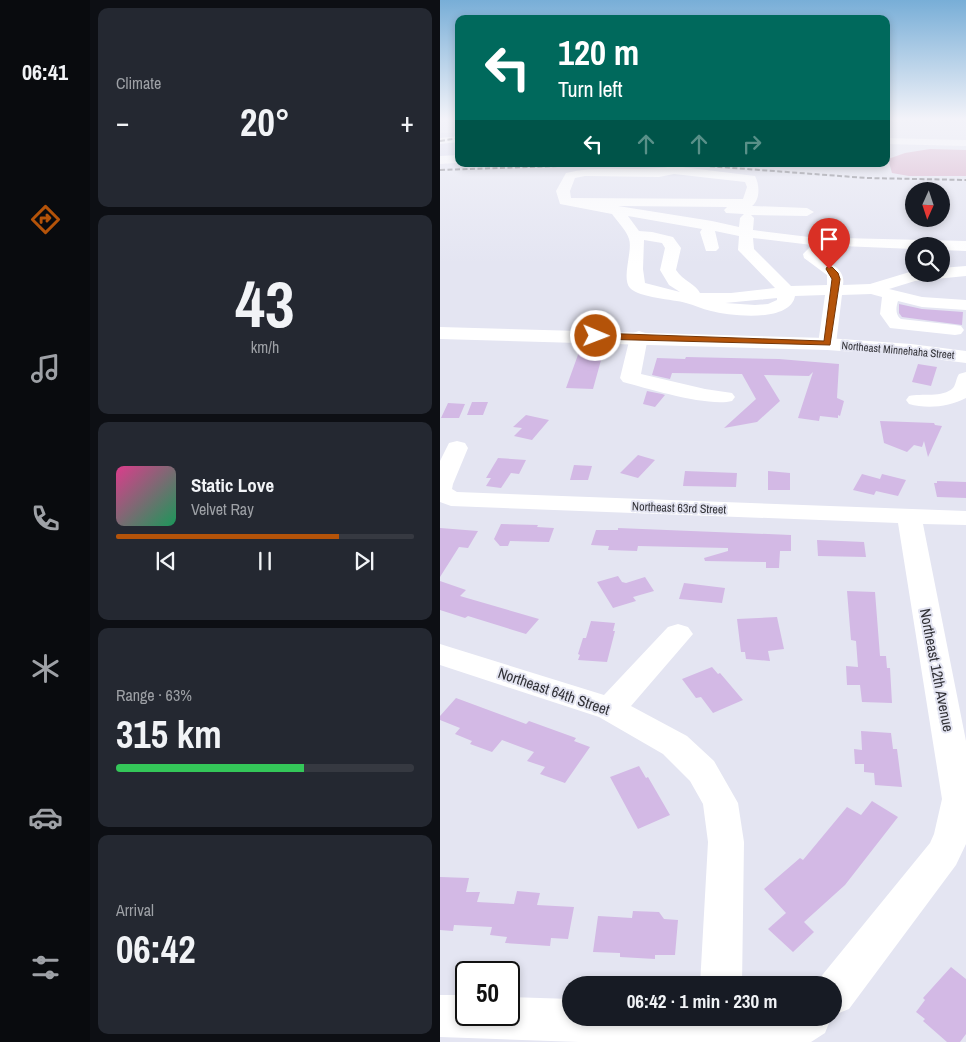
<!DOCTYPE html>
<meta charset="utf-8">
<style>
body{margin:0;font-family:"Archivo Narrow",sans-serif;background:#242831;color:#f1f3f6;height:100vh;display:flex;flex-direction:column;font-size:19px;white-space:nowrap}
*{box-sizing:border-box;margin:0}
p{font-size:16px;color:#9ea1a6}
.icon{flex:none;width:28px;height:28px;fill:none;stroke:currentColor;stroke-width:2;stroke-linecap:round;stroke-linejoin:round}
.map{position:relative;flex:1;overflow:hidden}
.details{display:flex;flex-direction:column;gap:8px;padding:8px;background:#0d0f14;width:350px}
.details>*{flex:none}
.top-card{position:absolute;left:15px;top:15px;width:435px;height:152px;border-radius:10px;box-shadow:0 2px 8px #0003;background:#00695c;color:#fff;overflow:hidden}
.needle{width:32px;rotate:183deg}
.buttons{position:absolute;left:465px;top:182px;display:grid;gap:10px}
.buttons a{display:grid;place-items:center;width:45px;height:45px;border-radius:50%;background:#171b24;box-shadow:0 2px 8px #0003;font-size:25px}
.speed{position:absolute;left:15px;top:961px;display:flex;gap:10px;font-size:25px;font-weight:700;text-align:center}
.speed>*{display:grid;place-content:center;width:65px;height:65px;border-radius:50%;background:#171b24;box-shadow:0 2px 8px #0003;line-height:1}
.speed .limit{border:2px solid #111;border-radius:8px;background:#fff;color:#111}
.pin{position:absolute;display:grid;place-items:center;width:42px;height:42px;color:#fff;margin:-51px -21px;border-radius:50% 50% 50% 0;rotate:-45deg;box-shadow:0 0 5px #0007}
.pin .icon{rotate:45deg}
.me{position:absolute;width:55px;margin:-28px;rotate:91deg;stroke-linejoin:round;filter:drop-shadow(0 0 4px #0008)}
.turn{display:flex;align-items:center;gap:18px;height:105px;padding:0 20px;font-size:22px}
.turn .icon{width:65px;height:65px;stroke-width:2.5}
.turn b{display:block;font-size:35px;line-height:42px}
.lanes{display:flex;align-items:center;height:48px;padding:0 20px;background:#0003;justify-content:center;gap:25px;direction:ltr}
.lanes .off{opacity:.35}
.big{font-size:38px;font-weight:700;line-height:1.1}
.details .tile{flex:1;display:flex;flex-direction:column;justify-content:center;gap:8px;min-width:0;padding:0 18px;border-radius:10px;background:#242831}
.details .dial{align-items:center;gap:0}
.dial b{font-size:65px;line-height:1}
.song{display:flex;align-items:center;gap:15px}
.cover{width:60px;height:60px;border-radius:8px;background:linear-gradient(135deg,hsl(330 70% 55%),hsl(150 70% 35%))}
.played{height:5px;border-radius:2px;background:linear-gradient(90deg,#b45309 75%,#363941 75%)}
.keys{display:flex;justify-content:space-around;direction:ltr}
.heat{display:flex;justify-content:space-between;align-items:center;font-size:28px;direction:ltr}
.charge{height:8px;border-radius:4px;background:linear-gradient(90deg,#34c759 63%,#363941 0)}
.trip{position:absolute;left:122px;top:976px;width:280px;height:50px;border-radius:25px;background:#171b24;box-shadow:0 2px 8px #0003;font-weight:700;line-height:50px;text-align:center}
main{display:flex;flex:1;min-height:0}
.tab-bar{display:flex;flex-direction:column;width:90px;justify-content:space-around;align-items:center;background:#090b0e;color:#9ea1a6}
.tab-bar .icon{width:35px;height:35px}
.tab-bar .active{color:#b45309}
.tab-bar b{font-size:22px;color:#f1f3f6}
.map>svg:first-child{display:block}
.built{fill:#d9daee}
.forest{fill:#d6a8c5}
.building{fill:#d3b9e5}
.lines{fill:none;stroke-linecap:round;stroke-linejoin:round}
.minor{fill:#fff;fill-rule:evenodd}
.major{fill:#fff;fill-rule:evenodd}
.rail{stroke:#717179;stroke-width:2;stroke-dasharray:5 2.5;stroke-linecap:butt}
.route{fill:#b45309;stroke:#753606}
.labels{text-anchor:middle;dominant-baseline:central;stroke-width:4;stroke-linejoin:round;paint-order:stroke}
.far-street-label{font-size:11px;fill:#323237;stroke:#e4e5f2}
.street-label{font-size:12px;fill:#323237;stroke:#e4e5f2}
.near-street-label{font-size:15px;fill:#323237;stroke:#e4e5f2}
</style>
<main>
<nav class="tab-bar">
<b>06:41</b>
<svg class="icon active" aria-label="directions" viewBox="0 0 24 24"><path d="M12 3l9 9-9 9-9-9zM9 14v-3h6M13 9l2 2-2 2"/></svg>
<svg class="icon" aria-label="music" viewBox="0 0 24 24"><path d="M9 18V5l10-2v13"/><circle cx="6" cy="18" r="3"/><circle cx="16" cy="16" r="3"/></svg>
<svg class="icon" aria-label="phone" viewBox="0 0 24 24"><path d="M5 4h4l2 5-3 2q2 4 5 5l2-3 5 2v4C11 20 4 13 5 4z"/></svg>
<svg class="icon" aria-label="climate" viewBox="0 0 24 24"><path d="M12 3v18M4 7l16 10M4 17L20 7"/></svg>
<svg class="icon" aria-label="car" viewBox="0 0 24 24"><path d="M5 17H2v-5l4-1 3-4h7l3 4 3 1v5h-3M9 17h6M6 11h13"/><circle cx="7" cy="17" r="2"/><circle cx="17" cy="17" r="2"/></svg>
<svg class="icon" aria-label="filters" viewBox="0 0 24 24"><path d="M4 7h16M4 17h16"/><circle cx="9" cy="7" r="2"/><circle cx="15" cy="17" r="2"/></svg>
</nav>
<section class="details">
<div class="tile"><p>Climate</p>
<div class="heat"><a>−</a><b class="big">20°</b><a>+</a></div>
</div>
<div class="tile dial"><b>43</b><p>km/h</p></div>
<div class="tile">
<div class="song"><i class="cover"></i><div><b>Static Love</b><p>Velvet Ray</p></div></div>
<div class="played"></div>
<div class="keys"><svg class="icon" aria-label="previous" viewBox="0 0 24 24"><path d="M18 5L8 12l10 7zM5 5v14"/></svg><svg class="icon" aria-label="pause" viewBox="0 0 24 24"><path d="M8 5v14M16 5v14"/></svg><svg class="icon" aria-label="next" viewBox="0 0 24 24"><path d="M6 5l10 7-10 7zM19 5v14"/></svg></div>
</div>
<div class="tile"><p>Range · 63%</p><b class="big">315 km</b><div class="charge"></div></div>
<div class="tile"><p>Arrival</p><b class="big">06:42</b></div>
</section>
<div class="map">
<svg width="526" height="1042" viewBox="0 0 526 1042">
<rect width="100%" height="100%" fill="#e4e5f2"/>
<path class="built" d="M0,133H19V163L0,164Z"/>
<path class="forest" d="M490,149L526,150V176H469L452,173L448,159L465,153Z"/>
<path class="building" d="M459,304L482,309L523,312L522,325L462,317L459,313Z
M139,352L163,353L153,389L126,388Z
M246,357L339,359L399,364L397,398L404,401L400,416L398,415V418L380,416L379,421L358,418L373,372L369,376L324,375L340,401L317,422L284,428L316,399L302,374L232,373L230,379L212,375L217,358L245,359Z
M478,364L497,367L491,386L472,382Z
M207,391L222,394L225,395L215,407L203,404Z
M32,402H48L43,415H27Z
M8,403L25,404L19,418H1Z
M86,415L109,420L92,440L74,436L82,428L73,427Z
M440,421L494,423L495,425L502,426L488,457L484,441L482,447L474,445L467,452L444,443Z
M198,455L215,460L198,478L180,473Z
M58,458L86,460L79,474L71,473L61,488L46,486L51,478H46Z
M134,465L152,466L148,480H130Z
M245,471L297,473L296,487L243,486Z
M328,471L350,473V490H328Z
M422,474L440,479L442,474L466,480L458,496L436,491L434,495L413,490Z
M497,481L526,482V498L497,497L494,483H497Z
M61,524L98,525L97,527L114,528L109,542L70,541L68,546H60L54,539Z
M0,528L38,531L28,548L19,547L0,577Z
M178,528L351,535V551H340L339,568H326V562L265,561L264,558L288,551V548L198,546L197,551L168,550L169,546L151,545L156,530H178Z
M377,540L424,542L426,557L378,556Z
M178,576L182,582L186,583L205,577L214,591L193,597L196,601L173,608L157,582Z
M0,581L26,590L20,596L99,619L86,634L28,616L25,618L0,610Z
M244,583L285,588L282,603L239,599Z
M407,591L435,592L440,656H446L447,668H450L452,703L422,702L420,685H407L406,666L418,667L416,641L411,640Z
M337,617L344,649L328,651L330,661L306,659L305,652H301L297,619Z
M151,621L175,623L173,631H175L167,662L138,660L140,655L138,654L143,638H146Z
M272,667L278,674L280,673L303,700L273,713L261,697L256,698L242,679Z
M16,698L86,724L89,721L136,738L134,741L150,747L125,783L100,774L105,767L87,761L94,752L62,740L52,752L30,744L32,741L15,734L20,728L0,720V716Z
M421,731L451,733L453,749H457L462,787L435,785L434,773L424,772V764H415L414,749L422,750Z
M199,766L206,778L208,777L230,815L198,829L170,777Z
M432,801L458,817L405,885L364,922L374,932L353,952L328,929L346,913L324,889L360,858L363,860L407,807L421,815Z
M0,877L29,878L26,892H40L37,902L74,904L77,891L100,893L97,905L134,907L128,939L111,938L110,946L65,943L67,937L50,935L52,927L14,925L13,931L0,930Z
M193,911L219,912L224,919L238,920L235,955H215V959L180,957V953L153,952L158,916L192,918Z
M511,967L526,979V1034L520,1042H507L483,1021L485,1019L476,1012L485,1000L483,998Z"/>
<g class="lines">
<path class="minor" d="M446,118H453L450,123L446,124Z
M19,136V142L0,144V138Z
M446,138L526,140V146L446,144Z
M19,155V163L0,164V156Z
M234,166L315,176C320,185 320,200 312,206L367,208L374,212L367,216L311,215L314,218L313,230L369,237L374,238L376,241L375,243L401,238L526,241V251L501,250V246H474V249L401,246L390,248L379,254C388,265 406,267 403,285L430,284L473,271L474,274H501V268L526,266V276L475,281L449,289L482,297L526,300V310L482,307L458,301C456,307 455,315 461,319L515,325L521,326L524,330L521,334L515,335L450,328L440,314L442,297L431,294L402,295L396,344L394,348L387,350L380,348L378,344L385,295L355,296C350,323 291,316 271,311C262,309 254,305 246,303C233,299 199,298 190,288C181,278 193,251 189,239C187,231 177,221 172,214L120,204L116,191L126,173C162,164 198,173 234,166ZM234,174L305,182L307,187L303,199L131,198L130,191L135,178L145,176L219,177ZM178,206L287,207L284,210L286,213L304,214L300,218L299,227L272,221ZM188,216L262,229L260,232L266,251H276L279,248L275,231L299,236L298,250L301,253L335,288L291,293H260C256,284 243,281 236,270L241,248L233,237L212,232L199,231ZM313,238L372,245L363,254L364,258L387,275V285L351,286L314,249ZM204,240L222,243L225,248L220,270L229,285L240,292L205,283L203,269ZM337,298V300L328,304L315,305L285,303Z
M199,331L205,333L208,337L201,374L265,389L292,393L295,397L292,401C268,407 209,389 183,382L180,378L190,337L193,333Z
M526,372V398C509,407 487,409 469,404L466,400L469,396C481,393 503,398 513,388C516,385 516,378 519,374Z
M17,441L25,443L28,448L13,484L12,489L17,492L526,511V525L483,524L526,741V844L516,865L409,1009L394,1015V985H377L379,979L490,843L494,834L502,799L458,523L11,506L0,502V461L9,443Z
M238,624L248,627L253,634L191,706L247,736L274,761L298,803L304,842L302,985H260L268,842L263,804L250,781L223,754L159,717L0,665V644L164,695L228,627Z
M0,995H26V1015H69V997L131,999V1018H391L385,1033L371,1042H139L0,1037Z"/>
<path class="major" d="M0,327L387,338L471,344L526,351V363L471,356L387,350L0,339Z"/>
<path class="rail" d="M0,141L19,138
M240,164L427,178L526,180
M0,170L180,164"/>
</g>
<linearGradient id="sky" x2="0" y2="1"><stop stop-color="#78aed7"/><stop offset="0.45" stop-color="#f3f3f9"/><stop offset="1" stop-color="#f3f3f9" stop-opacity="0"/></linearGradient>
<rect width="526" height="264" fill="url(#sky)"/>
<path class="route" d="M387,267H392L398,273L400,279L390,345L156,339L152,336L156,333L384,341L392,279L386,269Z"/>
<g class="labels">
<g class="far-street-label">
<text transform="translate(458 350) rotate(5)">Northeast Minnehaha Street</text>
</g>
<g class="street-label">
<text transform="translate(239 508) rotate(2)">Northeast 63rd Street</text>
</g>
<g class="near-street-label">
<text transform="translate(497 670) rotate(79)">Northeast 12th Avenue</text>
<text transform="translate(114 691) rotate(19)">Northeast 64th Street</text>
</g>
</g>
</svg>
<div class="buttons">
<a><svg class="needle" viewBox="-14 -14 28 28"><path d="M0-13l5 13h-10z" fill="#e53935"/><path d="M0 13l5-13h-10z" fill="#9ea1a6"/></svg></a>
<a><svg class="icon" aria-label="search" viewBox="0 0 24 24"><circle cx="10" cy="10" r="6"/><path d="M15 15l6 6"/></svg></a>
</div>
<div class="speed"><div class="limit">50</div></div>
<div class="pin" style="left:389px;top:269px;background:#d93025"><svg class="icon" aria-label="arrive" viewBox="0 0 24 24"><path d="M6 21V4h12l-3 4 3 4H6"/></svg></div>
<svg class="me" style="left:156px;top:336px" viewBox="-20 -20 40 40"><circle r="17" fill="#b45309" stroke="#fff" stroke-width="3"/><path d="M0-11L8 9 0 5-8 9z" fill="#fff"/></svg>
<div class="trip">06:42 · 1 min · 230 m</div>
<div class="top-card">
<div class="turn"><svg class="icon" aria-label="left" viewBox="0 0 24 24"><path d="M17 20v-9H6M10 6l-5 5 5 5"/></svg><div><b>120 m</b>Turn left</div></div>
<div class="lanes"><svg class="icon" aria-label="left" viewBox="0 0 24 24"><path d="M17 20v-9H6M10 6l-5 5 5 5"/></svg><svg class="icon off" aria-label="ahead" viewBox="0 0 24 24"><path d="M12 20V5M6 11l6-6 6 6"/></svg><svg class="icon off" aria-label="ahead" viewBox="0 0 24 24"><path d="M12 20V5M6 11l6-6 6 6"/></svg><svg class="icon off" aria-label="right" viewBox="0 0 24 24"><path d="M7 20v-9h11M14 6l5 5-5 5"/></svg></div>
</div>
</div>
</main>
